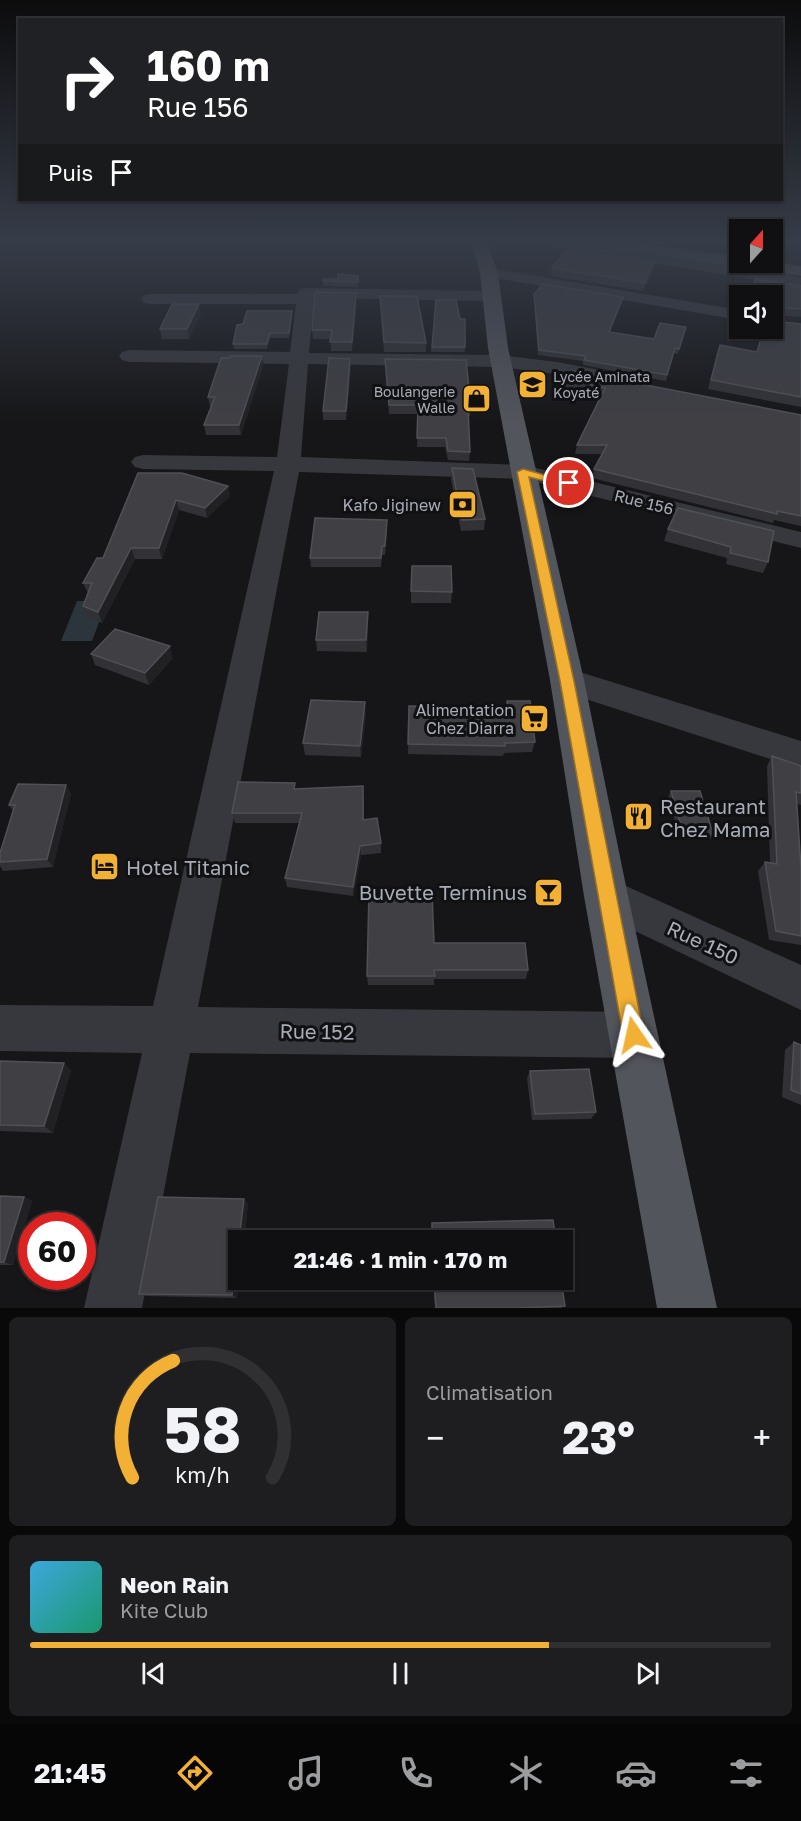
<!DOCTYPE html>
<html lang="fr">
<meta charset="utf-8">
<style>
body{margin:0;font-family:"Golos Text",sans-serif;background:#1e1e20;color:#f1f3f6;height:100vh;display:flex;flex-direction:column;font-size:22px;white-space:nowrap}
*{box-sizing:border-box;margin:0}
p{font-size:20px;color:#9c9d9f}
.icon{flex:none;width:33px;height:33px;fill:none;stroke:currentColor;stroke-width:2;stroke-linecap:round;stroke-linejoin:round}
.map{position:relative;height:1308px;overflow:hidden}
.panel{display:flex;flex-direction:column;gap:9px;padding:9px;background:#09090a;flex:1}
.panel>*{flex:none}
.banner{position:absolute;left:18px;top:18px;width:765px;height:183px;border-radius:0px;box-shadow:0 2px 4px #0004,0 0 0 2px #303032;background:#202124;color:#fff;overflow:hidden}
.needle{width:39px;rotate:21deg}
.controls{position:absolute;left:729px;top:219px;display:grid;gap:12px}
.controls a{display:grid;place-items:center;width:54px;height:54px;border-radius:0px;background:#101012;box-shadow:0 2px 4px #0004,0 0 0 2px #303032;font-size:30px}
.speed{position:absolute;left:18px;top:1212px;display:flex;gap:12px;font-size:30px;font-weight:700;text-align:center}
.speed>*{display:grid;place-content:center;width:78px;height:78px;border-radius:50%;background:#101012;box-shadow:0 2px 4px #0004,0 0 0 2px #303032;line-height:1}
.speed .limit{border:9px solid #d22;background:#fff;color:#111}
.pin{position:absolute;display:grid;place-items:center;width:51px;height:51px;color:#fff;margin:-26px;border:3px solid #fff;border-radius:50%;box-shadow:0 2px 6px #0007}
.me{position:absolute;width:66px;margin:-33px;rotate:349deg;stroke-linejoin:round;filter:drop-shadow(0 0 4px #0008)}
.turn{display:flex;align-items:center;gap:21px;height:126px;padding:0 30px;font-size:27px}
.turn .icon{width:78px;height:78px;stroke-width:2.5}
.turn b{display:block;font-size:42px;line-height:51px}
.then{display:flex;align-items:center;height:57px;padding:0 30px;background:#0003;gap:12px;font-size:22px}
.big{font-size:45px;font-weight:700;line-height:1.1}
.panel .widget{flex:1;display:flex;flex-direction:column;justify-content:center;gap:9px;min-width:0;padding:0 21px;border-radius:9px;background:#1e1e20}
.panel .dial{align-items:center;gap:0}
.dial svg{height:156px;overflow:visible;fill:none;stroke:#303032;stroke-width:7;stroke-linecap:round;text-anchor:middle}
.dial text{fill:#f1f3f6;stroke:none}
.song{display:flex;align-items:center;gap:18px}
.cover{width:72px;height:72px;border-radius:9px;background:linear-gradient(135deg,hsl(200 70% 55%),hsl(160 70% 35%))}
.played{height:6px;border-radius:3px;background:linear-gradient(90deg,#f2b134 70%,#303032 70%)}
.keys{display:flex;justify-content:space-around;direction:ltr}
.heat{display:flex;justify-content:space-between;align-items:center;font-size:33px;direction:ltr}
.panel .tiles{flex:1;display:grid;gap:9px;grid-template-columns:1fr 1fr}
.widget:last-child{grid-column:span 2}
.trip{position:absolute;left:228px;top:1230px;width:345px;height:60px;border-radius:0px;background:#101012;box-shadow:0 2px 4px #0004,0 0 0 2px #303032;font-weight:700;line-height:60px;text-align:center}
.dock{display:flex;height:96px;justify-content:space-around;align-items:center;background:#060607;color:#9c9d9f}
.dock .icon{width:42px;height:42px}
.dock .on{color:#f2b134}
.dock b{font-size:27px;color:#f1f3f6}
.map>svg:first-child{display:block}
.water{fill:#2c353c}
.lines{fill:none;stroke-linecap:round;stroke-linejoin:round}
.minor{fill:#37383d;fill-rule:evenodd}
.major{fill:#53555c;fill-rule:evenodd}
.wall{fill:#323236}
.shaded-wall{fill:#212124}
.building{fill:#3f3f44;stroke:#4f5156;stroke-width:1.5}
.route{fill:#f2b134;stroke:#9d7322;stroke-width:1.5}
.labels{text-anchor:middle;dominant-baseline:central;stroke-width:6;stroke-linejoin:round;paint-order:stroke}
.far-poi-label{font-size:14px;fill:#a8adb8;stroke:#111113;text-anchor:start}
.street-label{font-size:16px;fill:#a8adb8;stroke:#111113}
.poi-label{font-size:16px;fill:#a8adb8;stroke:#111113;text-anchor:end}
.near-poi-label{font-size:20px;fill:#a8adb8;stroke:#111113;text-anchor:start}
.near-street-label{font-size:20px;fill:#a8adb8;stroke:#111113}
</style>
<div class="map">
<svg width="801" height="1308" viewBox="0 0 801 1308">
<rect width="100%" height="100%" fill="#161618"/>
<path class="water" d="M77,601H107L92,641H61Z"/>
<g class="lines">
<path class="minor" d="M542,241H576L801,277V287L550,246Z
M731,241H740V257H728L726,254Z
M489,268L740,310V320L483,276L481,273Z
M306,288L490,291L496,292L499,296L496,300L490,301L314,298L309,353L501,355L557,362L621,374L628,376L631,380L628,384L621,386L557,374L501,367L308,364L301,457L523,465L801,532V548L523,479L299,472L198,1007L634,1012L650,1019L657,1035L650,1051L634,1058L190,1053L142,1308H84L142,1053L0,1051V1005L153,1006L274,471L143,469L135,467L131,462L135,457L143,455L277,457L289,364L129,362L122,360L119,356L122,352L129,350L290,352L296,304H150L144,303L141,299L144,295L150,294H297L300,289Z
M567,668L801,741V769L555,689L551,680L555,671Z
M606,877L801,965V1010L591,910L585,896L591,882Z"/>
<path class="major" d="M471,241H487L498,273L508,348L584,680L628,896L717,1308H657L584,896L550,680L488,348L480,273Z
M587,241H626L740,257V262H772L801,266V276L595,246Z"/>
</g>
<path class="wall" d="M552,268L653,270L643,291L551,276Z
M358,276V287L323,286V281Z
M801,286V317L773,315V321L801,324V407L708,389L717,353L757,352L763,328H772V296Z
M356,293L357,301L352,351H331V339H313L312,330Z
M534,294L623,297L622,302L610,332L654,339L686,327L678,354L674,353L666,381L583,365V361L538,355L534,299Z
M380,296L426,343V352H384Z
M436,300L465,347V352H431Z
M201,314L189,339H162L160,329Z
M292,316L289,338H270L267,349H234L233,344L243,324Z
M350,359L351,367L346,420H323V411Z
M385,359L471,407L470,416H468L470,452L469,461L448,460L445,447H417L418,414H389Z
M263,366L241,435H206L204,425L211,406H210L208,397Z
M566,379L801,415V526L774,520L773,523L592,478L594,469L602,454H575L577,445L601,396L565,388Z
M452,468L485,519L484,530L461,531L451,479Z
M138,473L228,486L230,496L207,518L179,510L162,559H135L102,623L87,616L83,606L88,593L83,583L103,558Z
M678,508L768,562L763,573L726,564L727,558L664,541L668,529Z
M387,529L385,555H382L381,567H311L310,558Z
M411,591L452,592L451,603H411Z
M368,623L367,652L317,651L316,640Z
M91,654L173,658L149,685L95,665Z
M507,701L535,742L532,752L504,753L503,756L408,754L409,706L506,708Z
M366,714L361,757L305,755L303,743Z
M772,756L801,766V805L797,804L801,868V945L769,940L758,871L765,862L770,863L767,766Z
M66,785L71,794L53,867L3,871L0,866V853L13,811L9,805Z
M296,789L364,796V820L381,843V853L361,855L353,896L287,887L285,878L299,823H235L232,813Z
M671,791L713,834L710,839L680,838L668,797Z
M434,943L528,970L526,979H434V985H368L367,976Z
M794,1042L801,1045V1105L782,1097L785,1050Z
M0,1061L71,1070L53,1133L0,1131Z
M530,1071L596,1112L591,1119L532,1120L527,1078Z
M0,1196L24,1197L32,1201L13,1265H0Z
M248,1204L237,1298L146,1296L139,1294Z
M433,1280H561L565,1306L561,1308H435Z"/>
<path class="shaded-wall" d="M654,262L653,270L643,291L645,283Z
M356,293L357,301L352,351V342Z
M623,297L622,302L608,337L609,332Z
M199,304L201,314L189,339L187,329Z
M292,311V316L289,338V333Z
M270,333V338L267,349V344Z
M262,356L263,366L241,435L239,425Z
M350,359L351,367L346,420V411Z
M228,486L230,496L207,518L205,508Z
M176,500L179,510L162,559L159,548Z
M387,520V529L385,555V546Z
M131,548L135,559L102,623L98,612Z
M368,612V623L367,652L366,640Z
M170,646L173,658L149,685L145,673Z
M365,702L366,714L361,757L360,746Z
M66,785L71,794L53,867L47,859Z
M360,846L361,855L353,896V887Z
M64,1063L71,1070L53,1133L44,1126Z
M24,1197L32,1201L13,1265L4,1262Z
M244,1199L248,1204L244,1240H239Z
M238,1246V1280H239L237,1298L232,1295Z"/>
<path class="building" d="M566,250L654,262L645,283L552,268Z
M338,274L358,276V282L323,281V279H338Z
M755,279L801,286V309L773,307V321L801,324V397L711,380L720,345L757,352L764,328H772V296H750Z
M543,284L623,297L609,332L654,339L660,323L686,327L679,349L675,348L667,375L584,360L586,356L539,350L534,294Z
M315,292L356,293L352,342H330L332,330H312Z
M380,296H417L426,343L384,342Z
M436,300H456L460,319H465V347H432Z
M172,304H199L187,329H160Z
M247,311H292L289,333H270L267,344H233L237,325L243,324Z
M230,356H262L239,425H204L215,397H208L221,358H229Z
M329,358L350,359L346,411H323Z
M385,359L466,360L471,407L468,408L470,452L448,451L446,438H417L418,405H389Z
M573,371L801,415V516L777,511V514L594,469L607,445H577L605,388L566,379Z
M452,468L473,469L485,519L462,520Z
M138,473H182L228,486L205,508L176,500L159,548H131L98,612L83,606L92,583H83L97,558H103Z
M678,508L774,531L768,562L730,553L731,547L668,529Z
M315,518L387,520L385,546H382L381,558H310Z
M412,566H451L452,592L411,591Z
M319,612H368L366,640H316Z
M115,629L170,646L145,673L91,654Z
M311,700L365,702L360,746L303,743Z
M507,701H530L535,742L505,743V746L408,744L409,706L508,708Z
M772,756L801,766V793L796,792L801,868V936L776,931L765,862L777,864Z
M238,782L295,783L294,789L363,786V820L377,818L381,843L360,846L353,887L285,878L302,813H232Z
M18,784L66,785L47,859L0,862V853L15,805H9Z
M671,791H700L713,834L683,833Z
M369,893H432L434,943H525L528,970H434L435,976H367Z
M794,1042L801,1045V1094L791,1090Z
M0,1061L64,1063L44,1126L0,1125Z
M589,1069L596,1112L535,1114L530,1071Z
M0,1196L24,1197L4,1262H0Z
M158,1197L244,1199L232,1295L139,1294Z
M553,1220L556,1240H432V1223Z
M434,1280H561L565,1306L518,1308H436Z"/>
<linearGradient id="sky" x2="0" y2="1"><stop stop-color="#0c0c0d"/><stop offset="0.57" stop-color="#363c48"/><stop offset="1" stop-color="#363c48" stop-opacity="0"/></linearGradient>
<rect width="801" height="424" fill="url(#sky)"/>
<path class="route" d="M523,469L574,483L569,487L529,477L574,681L644,1035L641,1042L634,1045L626,1042L623,1035L560,681L517,472Z"/>
<defs>
<symbol id="school-square" viewBox="-11 -11 22 22"><rect x="-9" y="-9" width="18" height="18" rx="4" fill="#f2b134" stroke="#111113"/><path d="M0-5L7-2L0 1L-7-2ZM-4 1L0 2.5L4 1V4Q0 6-4 4Z" fill="#111"/></symbol>
<symbol id="shop-square" viewBox="-11 -11 22 22"><rect x="-9" y="-9" width="18" height="18" rx="4" fill="#f2b134" stroke="#111113"/><path d="M-5-2.5h2.3a2.7 3.5 0 0 1 5.4 0H5L5.5 6h-11ZM-1.5-2.5h3a1.5 2.3 0 0 0-3 0Z" fill="#111"/></symbol>
<symbol id="bank-square" viewBox="-11 -11 22 22"><rect x="-9" y="-9" width="18" height="18" rx="4" fill="#f2b134" stroke="#111113"/><path d="M-6-4H6V4H-6ZM0-2.3a2.3 2.3 0 1 0 0 4.6a2.3 2.3 0 1 0 0-4.6Z" fill="#111"/></symbol>
<symbol id="supermarket-square" viewBox="-11 -11 22 22"><rect x="-9" y="-9" width="18" height="18" rx="4" fill="#f2b134" stroke="#111113"/><path d="M-6-5.5h2.5l.6 2H6L4.5 2H-2.5L-4.4-4H-6ZM-1.5 3.2a1.3 1.3 0 1 0 .1 0ZM3 3.2a1.3 1.3 0 1 0 .1 0Z" fill="#111"/></symbol>
<symbol id="restaurant-square" viewBox="-11 -11 22 22"><rect x="-9" y="-9" width="18" height="18" rx="4" fill="#f2b134" stroke="#111113"/><path d="M-5-6h1v4h1v-4h1v4h1v-4h1v5L-1.5 .5V6h-2V.5L-5-1ZM5-6V6H3V1.5H1.5Q1.5-4 5-6Z" fill="#111"/></symbol>
<symbol id="hotel-square" viewBox="-11 -11 22 22"><rect x="-9" y="-9" width="18" height="18" rx="4" fill="#f2b134" stroke="#111113"/><path d="M-6-4.5h1.5V1H6V5H4.5V3h-9V5H-6ZM-4 0a1.8 1.8 0 1 1 3.6 0ZM.5 0V-2.5h3Q6-2.5 6 0Z" fill="#111"/></symbol>
<symbol id="bar-square" viewBox="-11 -11 22 22"><rect x="-9" y="-9" width="18" height="18" rx="4" fill="#f2b134" stroke="#111113"/><path d="M-6-5H6L.8 .8V4.5H3.5V6h-7V4.5H-.8V.8Z" fill="#111"/></symbol>
</defs>
<g fill-rule="evenodd">
<use href="#school-square" x="516" y="368" width="33" height="33"/>
<use href="#shop-square" x="460" y="382" width="33" height="33"/>
<use href="#bank-square" x="446" y="488" width="33" height="33"/>
<use href="#supermarket-square" x="518" y="702" width="33" height="33"/>
<use href="#restaurant-square" x="622" y="800" width="33" height="33"/>
<use href="#hotel-square" x="88" y="850" width="33" height="33"/>
<use href="#bar-square" x="532" y="876" width="33" height="33"/>
</g>
<g class="labels">
<g class="far-poi-label">
<text x="553" y="376">Lycée Aminata<tspan x="553" dy="16">Koyaté</tspan></text>
<text x="455" y="391" text-anchor="end">Boulangerie<tspan x="455" dy="16">Walle</tspan></text>
</g>
<g class="street-label">
<text transform="translate(644 502) rotate(14)">Rue 156</text>
</g>
<g class="poi-label">
<text x="441" y="505">Kafo Jiginew</text>
<text x="514" y="710">Alimentation<tspan x="514" dy="18">Chez Diarra</tspan></text>
</g>
<g class="near-poi-label">
<text x="660" y="806">Restaurant<tspan x="660" dy="23">Chez Mama</tspan></text>
<text x="126" y="867">Hotel Titanic</text>
<text x="527" y="892" text-anchor="end">Buvette Terminus</text>
</g>
<g class="near-street-label">
<text transform="translate(703 942) rotate(25)">Rue 150</text>
<text transform="translate(317 1031) rotate(1)">Rue 152</text>
</g>
</g>
</svg>
<div class="controls">
<a><svg class="needle" viewBox="-14 -14 28 28"><path d="M0-13l5 13h-10z" fill="#e53935"/><path d="M0 13l5-13h-10z" fill="#9c9d9f"/></svg></a>
<a><svg class="icon" aria-label="sound" viewBox="0 0 24 24"><path d="M4 9h4l5-4v14l-5-4H4zM17 9q2 3 0 6"/></svg></a>
</div>
<div class="speed"><div class="limit">60</div></div>
<div class="pin" style="left:569px;top:483px;background:#d93025"><svg class="icon" aria-label="arrive" viewBox="0 0 24 24"><path d="M6 21V4h12l-3 4 3 4H6"/></svg></div>
<svg class="me" style="left:634px;top:1035px" viewBox="-20 -20 40 40"><path d="M0-17L14 15 0 8-14 15z" fill="#f2b134" stroke="#fff" stroke-width="4"/></svg>
<div class="trip">21:46 · 1 min · 170 m</div>
<div class="banner">
<div class="turn"><svg class="icon" aria-label="right" viewBox="0 0 24 24"><path d="M7 20v-9h11M14 6l5 5-5 5"/></svg><div><b>160 m</b>Rue 156</div></div>
<div class="then">Puis<svg class="icon" aria-label="arrive" viewBox="0 0 24 24"><path d="M6 21V4h12l-3 4 3 4H6"/></svg></div>
</div>
</div>
<section class="panel">
<div class="tiles">
<div class="widget dial"><svg viewBox="0 0 100 80">
<path d="M14 69A42 42 0 1 1 86 69"/>
<path d="M14 69A42 42 0 0 1 35 9" stroke="#f2b134"/>
<text x="50" y="56" font-size="32" font-weight="700">58</text>
<text x="50" y="72" font-size="11">km/h</text>
</svg></div>
<div class="widget"><p>Climatisation</p>
<div class="heat"><a>−</a><b class="big">23°</b><a>+</a></div>
</div>
<div class="widget">
<div class="song"><i class="cover"></i><div><b>Neon Rain</b><p>Kite Club</p></div></div>
<div class="played"></div>
<div class="keys"><svg class="icon" aria-label="previous" viewBox="0 0 24 24"><path d="M18 5L8 12l10 7zM5 5v14"/></svg><svg class="icon" aria-label="pause" viewBox="0 0 24 24"><path d="M8 5v14M16 5v14"/></svg><svg class="icon" aria-label="next" viewBox="0 0 24 24"><path d="M6 5l10 7-10 7zM19 5v14"/></svg></div>
</div>
</div>
</section>
<nav class="dock">
<b>21:45</b>
<svg class="icon on" aria-label="directions" viewBox="0 0 24 24"><path d="M12 3l9 9-9 9-9-9zM9 14v-3h6M13 9l2 2-2 2"/></svg>
<svg class="icon" aria-label="music" viewBox="0 0 24 24"><path d="M9 18V5l10-2v13"/><circle cx="6" cy="18" r="3"/><circle cx="16" cy="16" r="3"/></svg>
<svg class="icon" aria-label="phone" viewBox="0 0 24 24"><path d="M5 4h4l2 5-3 2q2 4 5 5l2-3 5 2v4C11 20 4 13 5 4z"/></svg>
<svg class="icon" aria-label="climate" viewBox="0 0 24 24"><path d="M12 3v18M4 7l16 10M4 17L20 7"/></svg>
<svg class="icon" aria-label="car" viewBox="0 0 24 24"><path d="M5 17H2v-5l4-1 3-4h7l3 4 3 1v5h-3M9 17h6M6 11h13"/><circle cx="7" cy="17" r="2"/><circle cx="17" cy="17" r="2"/></svg>
<svg class="icon" aria-label="filters" viewBox="0 0 24 24"><path d="M4 7h16M4 17h16"/><circle cx="9" cy="7" r="2"/><circle cx="15" cy="17" r="2"/></svg>
</nav>
